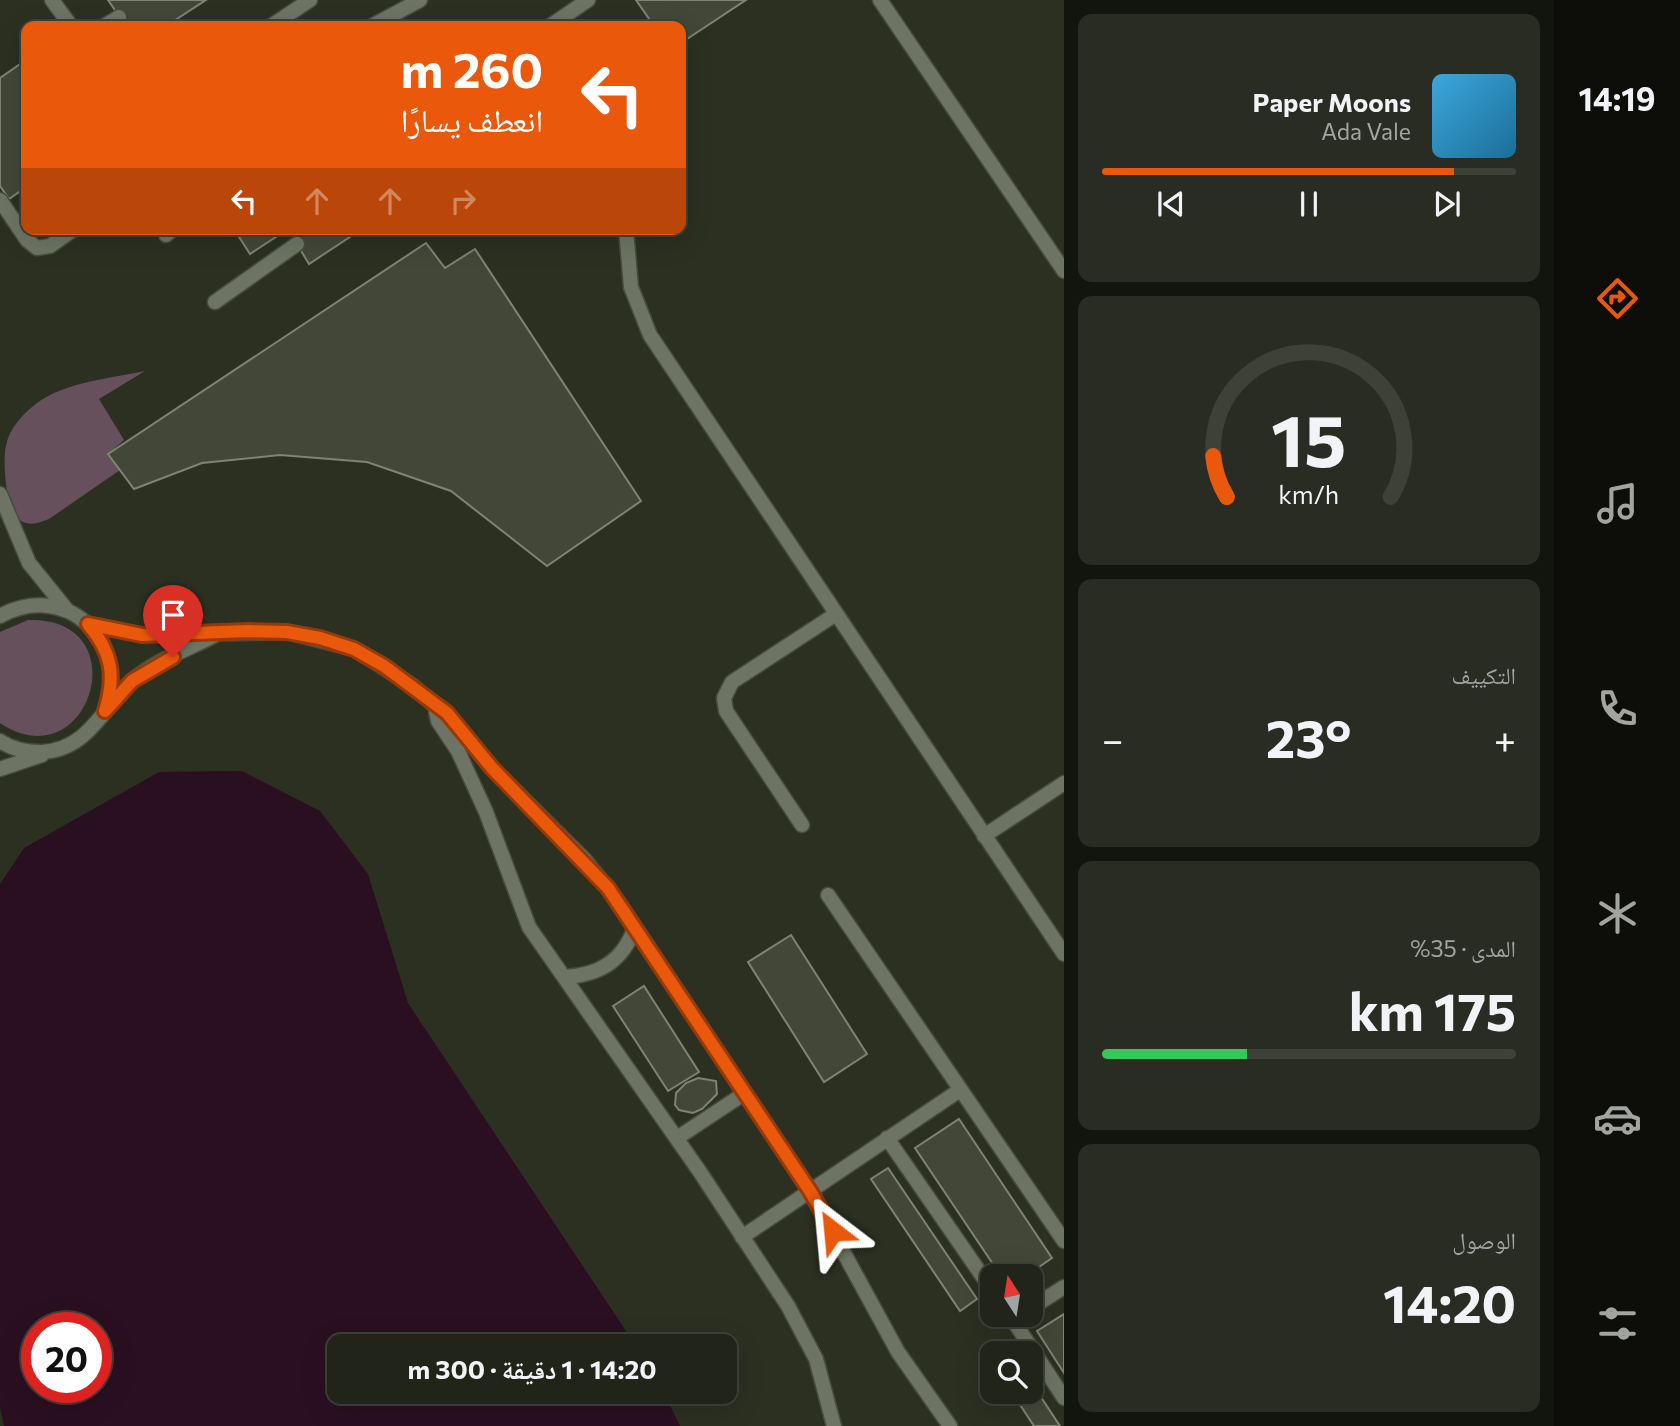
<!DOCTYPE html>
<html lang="ar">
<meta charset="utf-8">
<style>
body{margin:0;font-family:Commissioner,"Noto Naskh Arabic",sans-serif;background:#282c22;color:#f1f3f6;direction:rtl;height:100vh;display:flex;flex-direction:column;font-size:26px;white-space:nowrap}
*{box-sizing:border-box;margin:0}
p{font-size:23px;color:#a2a4a2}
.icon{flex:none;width:38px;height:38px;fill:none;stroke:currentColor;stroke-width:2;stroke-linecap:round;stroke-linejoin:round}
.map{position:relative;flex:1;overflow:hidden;direction:ltr}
.panel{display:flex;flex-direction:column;gap:14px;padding:14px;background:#12140e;width:490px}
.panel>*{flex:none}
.guide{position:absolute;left:21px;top:21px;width:665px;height:214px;border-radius:14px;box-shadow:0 7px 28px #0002,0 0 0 2px #3d4138;direction:rtl;background:#ea580c;color:#fff;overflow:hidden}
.needle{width:46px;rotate:348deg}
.controls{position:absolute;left:980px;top:1264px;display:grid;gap:14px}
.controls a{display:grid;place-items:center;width:63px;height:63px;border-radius:14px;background:#202419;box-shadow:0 7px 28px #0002,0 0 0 2px #3d4138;font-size:35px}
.speed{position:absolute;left:21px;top:1312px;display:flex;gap:14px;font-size:35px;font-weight:700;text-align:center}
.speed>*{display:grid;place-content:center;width:91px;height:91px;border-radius:50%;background:#202419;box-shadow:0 7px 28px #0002,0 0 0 2px #3d4138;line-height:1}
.speed .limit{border:10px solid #d22;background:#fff;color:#111}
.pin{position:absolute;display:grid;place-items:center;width:60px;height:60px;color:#fff;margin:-72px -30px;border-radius:50% 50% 50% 0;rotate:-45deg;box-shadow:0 0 7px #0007}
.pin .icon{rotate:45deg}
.me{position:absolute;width:77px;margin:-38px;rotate:331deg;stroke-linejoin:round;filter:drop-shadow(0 0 5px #0008)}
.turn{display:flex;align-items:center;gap:24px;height:147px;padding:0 28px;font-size:32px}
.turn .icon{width:91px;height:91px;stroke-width:2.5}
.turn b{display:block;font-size:49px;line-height:60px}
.lanes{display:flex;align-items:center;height:66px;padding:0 28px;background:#0003;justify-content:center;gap:35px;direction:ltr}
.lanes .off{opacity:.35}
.big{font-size:52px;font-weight:700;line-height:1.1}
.panel .tile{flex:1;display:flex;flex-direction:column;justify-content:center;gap:10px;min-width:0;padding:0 24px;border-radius:14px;background:#282c22}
.panel .dial{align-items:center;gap:0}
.dial svg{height:182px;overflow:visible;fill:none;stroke:#3d4138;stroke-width:7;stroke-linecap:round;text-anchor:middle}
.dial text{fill:#f1f3f6;stroke:none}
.song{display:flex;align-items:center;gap:21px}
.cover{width:84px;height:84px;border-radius:10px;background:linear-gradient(135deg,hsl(200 70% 55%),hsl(200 70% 35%))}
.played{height:7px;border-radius:4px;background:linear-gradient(90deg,#ea580c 85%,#3d4138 85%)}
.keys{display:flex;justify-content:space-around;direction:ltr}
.heat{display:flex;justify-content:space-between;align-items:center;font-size:38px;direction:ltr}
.charge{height:10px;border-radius:5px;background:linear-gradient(90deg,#34c759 35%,#3d4138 0)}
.trip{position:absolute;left:327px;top:1334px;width:410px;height:70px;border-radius:14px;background:#202419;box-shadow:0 7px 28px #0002,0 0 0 2px #3d4138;font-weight:700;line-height:70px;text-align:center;direction:rtl}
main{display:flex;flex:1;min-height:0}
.tab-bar{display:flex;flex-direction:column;width:126px;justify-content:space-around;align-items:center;background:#0d0e0a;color:#a2a4a2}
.tab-bar .icon{width:49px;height:49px}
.tab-bar .selected{color:#ea580c}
.tab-bar b{font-size:32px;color:#f1f3f6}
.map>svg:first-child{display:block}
.green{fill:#65505c}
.water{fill:#2a0f20;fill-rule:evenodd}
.building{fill:#424738;stroke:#7e8373;stroke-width:2}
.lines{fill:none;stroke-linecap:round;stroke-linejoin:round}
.service-casing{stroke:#474a3e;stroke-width:17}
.service{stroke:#6e7463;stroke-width:14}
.route-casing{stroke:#983908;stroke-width:18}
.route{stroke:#ea580c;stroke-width:12}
</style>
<main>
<nav class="tab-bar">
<b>14:19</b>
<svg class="icon selected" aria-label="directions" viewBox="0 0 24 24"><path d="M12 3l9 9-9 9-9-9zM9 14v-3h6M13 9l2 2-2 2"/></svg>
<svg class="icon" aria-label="music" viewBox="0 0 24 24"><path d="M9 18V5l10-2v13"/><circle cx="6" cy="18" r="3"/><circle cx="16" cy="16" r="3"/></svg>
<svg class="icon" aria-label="phone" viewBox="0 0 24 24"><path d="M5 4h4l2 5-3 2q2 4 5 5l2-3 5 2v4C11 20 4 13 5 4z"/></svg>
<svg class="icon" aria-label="climate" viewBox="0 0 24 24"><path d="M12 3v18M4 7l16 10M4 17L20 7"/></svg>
<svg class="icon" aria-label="car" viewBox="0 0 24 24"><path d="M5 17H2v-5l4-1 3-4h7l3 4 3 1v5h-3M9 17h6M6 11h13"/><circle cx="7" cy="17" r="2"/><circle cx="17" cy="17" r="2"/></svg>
<svg class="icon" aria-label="filters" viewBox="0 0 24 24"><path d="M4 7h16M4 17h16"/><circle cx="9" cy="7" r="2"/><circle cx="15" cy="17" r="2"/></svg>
</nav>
<section class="panel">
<div class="tile">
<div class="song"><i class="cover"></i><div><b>Paper Moons</b><p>Ada Vale</p></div></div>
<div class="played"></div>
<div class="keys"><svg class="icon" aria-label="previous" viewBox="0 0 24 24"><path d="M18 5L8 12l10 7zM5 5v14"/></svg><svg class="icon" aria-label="pause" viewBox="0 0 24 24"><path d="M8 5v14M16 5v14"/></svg><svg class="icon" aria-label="next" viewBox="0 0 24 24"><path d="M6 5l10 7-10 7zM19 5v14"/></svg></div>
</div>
<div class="tile dial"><svg viewBox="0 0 100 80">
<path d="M14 69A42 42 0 1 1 86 69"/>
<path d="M14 69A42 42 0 0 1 8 51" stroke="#ea580c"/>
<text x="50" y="56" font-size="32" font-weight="700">15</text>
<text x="50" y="72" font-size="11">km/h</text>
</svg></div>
<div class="tile"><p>التكييف</p>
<div class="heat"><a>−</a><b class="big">23°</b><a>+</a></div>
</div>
<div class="tile"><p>المدى · 35%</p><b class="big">175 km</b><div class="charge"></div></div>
<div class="tile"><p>الوصول</p><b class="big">14:20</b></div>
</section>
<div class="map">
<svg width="1064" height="1426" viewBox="0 0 1064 1426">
<rect width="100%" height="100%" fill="#2b3021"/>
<path class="green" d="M145,371L99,399L124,440L108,454L120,470L49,519C41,522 32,526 23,522C6,514 2,463 6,446C9,428 23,414 37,403C65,382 112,378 145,371Z
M28,620C140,616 90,783 0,723V632Z"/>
<path class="water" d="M242,771L320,811L368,874L408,1003L636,1346H340V1391H663L680,1426H4L0,1407V884L24,848L159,772ZM37,1328H96V1388H37Z"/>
<path class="building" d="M108,0H206L166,26H126Z
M636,0H746L681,43V26H654Z
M26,60V187L9,199L0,186V78Z
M234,229H288L250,254Z
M288,229H362L309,264Z
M426,243L445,268L475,249L641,501L547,566L451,491L367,462L280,455L202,463L134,489L108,454Z
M791,935L867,1054L824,1082L748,962Z
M644,986L699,1072L668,1091L613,1006Z
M698,1078L716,1081L717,1094L702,1109L693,1113L679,1110L675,1105L676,1093L686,1083Z
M959,1119L1052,1258L1026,1276H1001L915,1148Z
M888,1168L977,1299L960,1311L871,1179Z
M1064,1314V1373L1037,1331Z
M1031,1382L1060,1426H1034L1011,1391H1031Z"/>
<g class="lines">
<defs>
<path id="service" d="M52,0L71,26
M880,0L1064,271
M104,26L119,17
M271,26L310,0
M372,26L420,0
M550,26L588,0
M0,200L27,240L37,248L50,246L74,229
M626,229L631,287L650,335L1064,954
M166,235L173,229
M215,302L297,244
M0,494L29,563L67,610
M0,616C65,581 128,638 107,707
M88,624L142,635L287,632L354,649L413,686L435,706L447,713L492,768L585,860L619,903L810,1191L898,1352L950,1426
M435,706L438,721L458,751L486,812L529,927L700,1172L788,1306L816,1359L834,1426
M0,741C12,749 27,752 41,752C87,751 103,708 132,681C155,660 190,649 217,634
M0,769L42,755
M802,825L726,711L724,698L732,682L836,614
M984,836L1064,783
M828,895L1064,1241
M564,977C600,975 623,961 635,927
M677,1138L745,1093
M887,1138L992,1290
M742,1237L960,1090
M1031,1308L1064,1287
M1009,1314L1064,1398"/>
</defs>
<use href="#service" class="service-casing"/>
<use href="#service" class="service"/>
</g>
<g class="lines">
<defs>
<path id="route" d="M173,657L132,681L105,711C116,676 112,652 88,624L142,635L249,631L287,632L320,638L354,649L384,666L447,713L492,768L608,888L810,1191L833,1231"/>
</defs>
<use href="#route" class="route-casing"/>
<use href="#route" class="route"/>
</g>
</svg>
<div class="controls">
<a><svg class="needle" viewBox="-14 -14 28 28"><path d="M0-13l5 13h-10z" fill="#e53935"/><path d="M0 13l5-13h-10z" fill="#a2a4a2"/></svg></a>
<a><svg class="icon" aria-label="search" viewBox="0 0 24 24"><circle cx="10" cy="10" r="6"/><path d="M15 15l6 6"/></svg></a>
</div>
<div class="speed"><div class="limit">20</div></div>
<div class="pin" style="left:173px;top:657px;background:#d93025"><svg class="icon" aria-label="arrive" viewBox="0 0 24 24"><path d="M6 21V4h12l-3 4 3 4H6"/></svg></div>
<svg class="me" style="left:833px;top:1231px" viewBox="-20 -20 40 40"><path d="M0-17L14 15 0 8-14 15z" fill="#ea580c" stroke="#fff" stroke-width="4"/></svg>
<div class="trip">14:20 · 1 دقيقة · 300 m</div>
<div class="guide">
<div class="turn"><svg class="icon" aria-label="left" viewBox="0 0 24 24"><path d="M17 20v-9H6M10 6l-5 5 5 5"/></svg><div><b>260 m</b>انعطف يسارًا</div></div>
<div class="lanes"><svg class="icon" aria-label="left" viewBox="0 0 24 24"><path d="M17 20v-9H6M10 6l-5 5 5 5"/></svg><svg class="icon off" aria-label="ahead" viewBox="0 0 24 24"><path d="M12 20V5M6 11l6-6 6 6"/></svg><svg class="icon off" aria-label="ahead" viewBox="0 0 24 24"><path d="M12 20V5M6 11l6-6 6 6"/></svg><svg class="icon off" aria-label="right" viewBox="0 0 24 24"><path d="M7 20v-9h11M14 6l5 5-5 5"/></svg></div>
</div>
</div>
</main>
